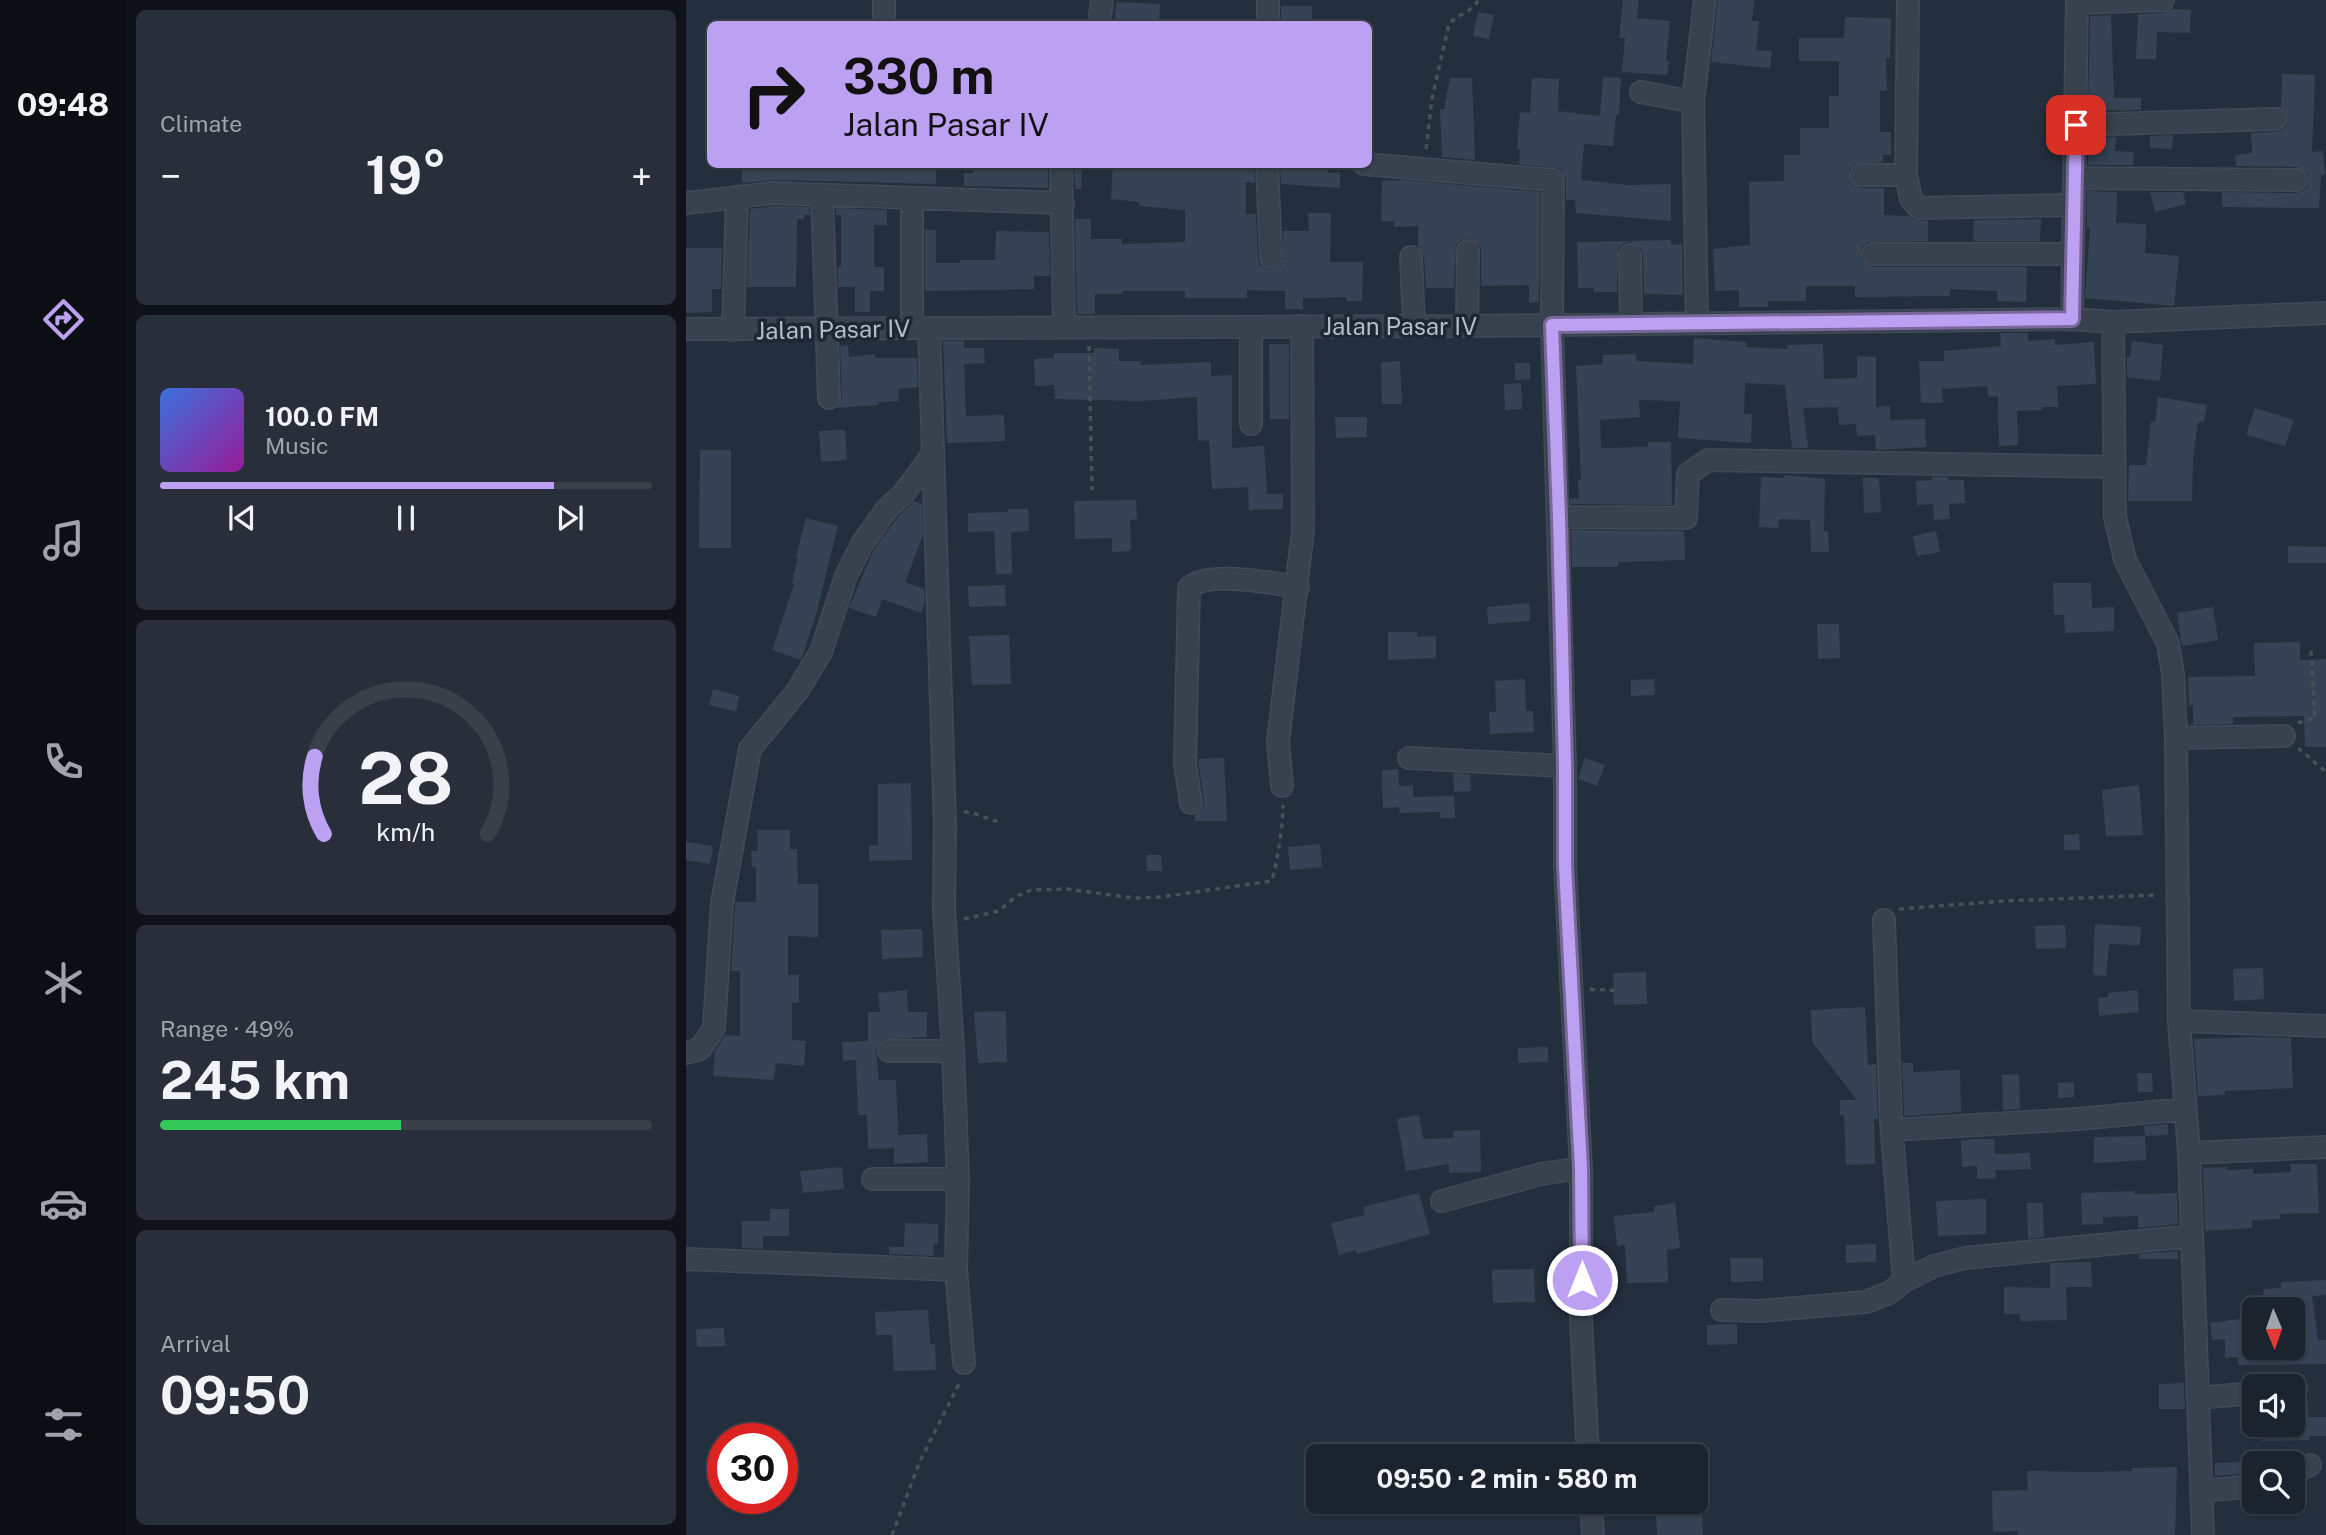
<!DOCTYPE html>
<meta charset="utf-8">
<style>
body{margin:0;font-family:"Public Sans",sans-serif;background:#282f3a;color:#f1f3f6;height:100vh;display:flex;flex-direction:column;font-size:26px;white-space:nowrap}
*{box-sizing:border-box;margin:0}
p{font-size:23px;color:#a0a4aa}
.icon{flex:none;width:38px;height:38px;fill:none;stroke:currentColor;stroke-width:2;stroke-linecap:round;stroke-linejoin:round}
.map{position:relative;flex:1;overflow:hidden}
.side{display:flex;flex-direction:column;gap:10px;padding:10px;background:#0f1319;width:560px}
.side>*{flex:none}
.banner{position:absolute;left:21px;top:21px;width:665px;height:147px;border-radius:10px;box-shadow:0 2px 5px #0004,0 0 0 2px #39404a;background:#bca0f2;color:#111;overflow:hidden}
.needle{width:46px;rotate:178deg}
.tools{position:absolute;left:1556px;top:1297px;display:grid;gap:14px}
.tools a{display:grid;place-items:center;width:63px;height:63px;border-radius:10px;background:#1b232e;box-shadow:0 2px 5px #0004,0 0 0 2px #39404a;font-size:35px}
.speed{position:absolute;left:21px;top:1423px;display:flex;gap:14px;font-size:35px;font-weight:700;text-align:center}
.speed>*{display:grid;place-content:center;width:91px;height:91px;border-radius:50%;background:#1b232e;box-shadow:0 2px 5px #0004,0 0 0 2px #39404a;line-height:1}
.speed .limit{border:10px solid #d22;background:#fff;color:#111}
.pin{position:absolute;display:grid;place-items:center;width:60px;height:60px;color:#fff;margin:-30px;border-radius:14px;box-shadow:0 4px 10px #0006}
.me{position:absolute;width:77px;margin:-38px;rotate:0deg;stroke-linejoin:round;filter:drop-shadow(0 0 5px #0008)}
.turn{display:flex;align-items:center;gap:24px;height:147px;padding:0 21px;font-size:32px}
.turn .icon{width:91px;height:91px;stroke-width:2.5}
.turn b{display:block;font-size:49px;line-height:60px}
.big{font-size:52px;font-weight:700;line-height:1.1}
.side .tile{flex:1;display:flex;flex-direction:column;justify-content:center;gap:10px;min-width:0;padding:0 24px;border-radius:10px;background:#282f3a}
.side .dial{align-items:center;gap:0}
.dial svg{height:182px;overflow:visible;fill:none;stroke:#39404a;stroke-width:7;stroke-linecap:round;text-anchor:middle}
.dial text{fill:#f1f3f6;stroke:none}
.song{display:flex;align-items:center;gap:21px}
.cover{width:84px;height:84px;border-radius:10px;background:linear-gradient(135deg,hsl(220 70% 55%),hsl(300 70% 35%))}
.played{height:7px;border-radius:4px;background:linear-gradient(90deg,#bca0f2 80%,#39404a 80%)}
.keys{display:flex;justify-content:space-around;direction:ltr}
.heat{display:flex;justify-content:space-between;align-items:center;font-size:38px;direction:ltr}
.charge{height:10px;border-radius:5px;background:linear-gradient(90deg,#34c759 49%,#39404a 0)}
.trip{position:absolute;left:620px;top:1444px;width:402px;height:70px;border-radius:10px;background:#1b232e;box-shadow:0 2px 5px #0004,0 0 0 2px #39404a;font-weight:700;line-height:70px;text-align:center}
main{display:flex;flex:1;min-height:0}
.dock{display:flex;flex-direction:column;width:126px;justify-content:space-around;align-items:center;background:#0b0e12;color:#a0a4aa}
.dock .icon{width:49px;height:49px}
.dock .current{color:#bca0f2}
.dock b{font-size:32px;color:#f1f3f6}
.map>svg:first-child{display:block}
.building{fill:#364354}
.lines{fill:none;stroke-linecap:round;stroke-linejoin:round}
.minor-casing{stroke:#414a57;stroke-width:24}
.path{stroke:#3f5557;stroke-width:3.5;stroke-dasharray:5 5;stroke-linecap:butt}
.minor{stroke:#38414e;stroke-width:21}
.route-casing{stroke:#7a689d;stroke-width:18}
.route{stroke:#bca0f2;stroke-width:12}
.labels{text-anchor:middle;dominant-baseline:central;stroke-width:7;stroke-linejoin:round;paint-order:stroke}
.street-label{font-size:24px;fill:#b4bcc9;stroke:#1d2633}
</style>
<main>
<nav class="dock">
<b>09:48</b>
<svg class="icon current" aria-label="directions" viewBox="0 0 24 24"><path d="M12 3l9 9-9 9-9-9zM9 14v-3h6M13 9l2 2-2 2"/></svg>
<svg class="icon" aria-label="music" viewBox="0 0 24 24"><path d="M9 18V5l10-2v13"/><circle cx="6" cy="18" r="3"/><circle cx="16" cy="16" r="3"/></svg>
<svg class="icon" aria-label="phone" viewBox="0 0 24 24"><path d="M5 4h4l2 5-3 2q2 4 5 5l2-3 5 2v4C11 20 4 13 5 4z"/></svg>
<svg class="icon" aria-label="climate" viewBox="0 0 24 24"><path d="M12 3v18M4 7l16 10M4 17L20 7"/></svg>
<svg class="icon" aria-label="car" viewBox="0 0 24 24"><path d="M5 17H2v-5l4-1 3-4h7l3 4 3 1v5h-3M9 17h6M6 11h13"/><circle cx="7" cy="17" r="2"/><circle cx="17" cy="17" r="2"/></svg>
<svg class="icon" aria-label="filters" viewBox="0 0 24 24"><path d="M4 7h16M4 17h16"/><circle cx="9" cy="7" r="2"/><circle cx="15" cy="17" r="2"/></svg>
</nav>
<section class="side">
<div class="tile"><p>Climate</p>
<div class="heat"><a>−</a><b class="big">19°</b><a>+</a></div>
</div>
<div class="tile">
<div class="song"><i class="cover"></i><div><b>100.0 FM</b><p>Music</p></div></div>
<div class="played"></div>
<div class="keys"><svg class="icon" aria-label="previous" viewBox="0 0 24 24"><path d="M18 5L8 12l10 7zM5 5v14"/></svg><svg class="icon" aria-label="pause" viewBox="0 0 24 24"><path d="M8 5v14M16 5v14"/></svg><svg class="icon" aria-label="next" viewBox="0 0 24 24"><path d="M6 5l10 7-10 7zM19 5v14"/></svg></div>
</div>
<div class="tile dial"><svg viewBox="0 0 100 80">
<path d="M14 69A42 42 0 1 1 86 69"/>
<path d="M14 69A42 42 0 0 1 10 35" stroke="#bca0f2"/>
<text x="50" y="56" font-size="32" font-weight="700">28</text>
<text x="50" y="72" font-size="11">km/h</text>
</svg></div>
<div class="tile"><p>Range · 49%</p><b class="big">245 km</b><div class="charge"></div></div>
<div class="tile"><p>Arrival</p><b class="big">09:50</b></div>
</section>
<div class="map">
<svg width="1640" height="1535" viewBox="0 0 1640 1535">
<rect width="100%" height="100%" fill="#242f3e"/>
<path class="building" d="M937,0H953L951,18L984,21L980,61H983L981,75L936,72L939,38H933Z
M1032,0H1068L1066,21H1073L1070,50L1086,51L1084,68L1025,62Z
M430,2L474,4L473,24L429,22Z
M595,6H626V24H595Z
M1486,9L1505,10L1504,33L1471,32L1470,59H1450L1452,14L1477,13Z
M792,12L808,15L803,39L787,36Z
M1425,15L1428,98H1455V110L1402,111L1404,16Z
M1159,17L1205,18L1204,58H1200L1201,91H1194V132H1205V155H1197V162L1168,164L1163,169V181L1174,188H1198V215L1223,216L1228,220L1242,221V241L1181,242L1175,248L1176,261L1187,267H1341L1340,302L1311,301V291L1264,289V296L1169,297V286H1120V301H1082V307H1053V290L1029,291L1027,249L1064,245L1063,182L1098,181V155H1114V128H1143V96H1153V61H1113V38H1158Z
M1596,74L1629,75L1626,152L1637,151L1639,175H1635L1633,208L1536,207V192L1610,193L1617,191L1622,186V174L1611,167L1550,166L1549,155L1566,153L1565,133L1590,132L1596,130L1601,125L1600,113L1595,107Z
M917,77L935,78L933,115H930L927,146L898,144L895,180L942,185L985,184V221L890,213L889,200H880V179L875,169L833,164L834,150H831L834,112L844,113L846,78L873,79L872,111L914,116Z
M764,78H786L789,160L756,157L754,109H758Z
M1487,135L1486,149L1464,148V136Z
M1430,137L1429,151L1448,152L1447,165H1402V138Z
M56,164H250V184L87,180L59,183L56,182Z
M287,164H362V188L278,186V173H287Z
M388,164H396L395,189H389Z
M427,164L568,167L569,183L560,182V214H570L572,258L574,265L585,270L596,264L597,231H623L622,213H645L644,262H677L676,301H660L661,297L617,298V309H599V291L561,290V298H499V291H436V294H409V314H391L389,219H405V239H436V244L499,242V210L453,206V202L425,199Z
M594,167L642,169V173L654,172V188L595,184Z
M716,180L854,192L853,302L843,303V285L795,286V250L793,244L783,238L775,240L770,245L768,288H740L738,256L732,246V226L708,227V221L695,222L696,181Z
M1401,191L1431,192L1430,223L1460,224L1459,253L1493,256L1488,306L1399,298L1404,228H1401Z
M1464,192H1497L1500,204L1469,212Z
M88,206L123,207L124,215H118V219H111L110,287H61L64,209Z
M150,208L201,210V225H188V267H198V291H184V312H169V287H152V267H155V215H150Z
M1355,219L1354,241H1287L1288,220Z
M239,230H250V263H274V260H309L310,231L363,232L364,276H348V289L239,291Z
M985,240V245L996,244L997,295L958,294L957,254L955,248L944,242L938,243L932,249L931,292H908V288H892L891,242Z
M0,248H36L35,289H26V312L0,313Z
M1314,333H1342V341L1369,339V345L1408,342L1410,384L1371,386L1372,407H1356V410L1331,411L1332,445L1313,446L1312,396L1302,397L1301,386L1256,389L1257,403H1235L1233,361H1258V351L1315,346Z
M1008,338L1060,342V347L1101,349V345L1137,344L1138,379L1171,378V356L1190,357V407L1204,406V420L1239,419L1240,447L1190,450L1189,435L1171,436L1170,424L1153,425L1152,407L1117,408L1122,448H1106L1099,385L1059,383L1058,414H1066L1065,443L992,438L994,401L953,400L954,417L914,420L915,448L962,447V442H985L986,505L884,504V499L893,498L892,480H895L890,366L917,364V355L950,354V361L1007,364Z
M257,341H278V348H298L299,363L278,364L280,416L318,415L319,441L261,443Z
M1446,341L1477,345L1474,381L1441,377V357H1444Z
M583,344H603V419H584Z
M162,345L163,357L189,354V358H231L232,387L212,389L213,401L192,402L193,405L151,408L156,398L154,346Z
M408,348L433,349V361H455V365L525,362V376L546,375V448L578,446L581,494H597V509L563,510L562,487L526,489L523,440L512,441L511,397L454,401L369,399L368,385L349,386L348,359L368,358V353H408Z
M714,361L716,404H696L695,362Z
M829,363H844V379L829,380Z
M835,383L836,409L819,410L818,384Z
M1472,397L1521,405L1518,422H1512L1507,459L1506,501H1442L1443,465H1460L1465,422H1469Z
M1569,408L1608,420L1599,446L1560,435Z
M649,417H681V437L650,438Z
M159,430L161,460L135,462L133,431Z
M14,450H45V548H13Z
M1098,475L1139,479L1138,531H1142L1143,552H1125L1124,520L1093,519L1092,528L1073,527L1075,477L1097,478Z
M1246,477H1262L1263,480H1278L1279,503L1263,504L1264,519L1248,520L1247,504L1231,505L1230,481L1246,480Z
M1177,478H1193L1195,512L1178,513Z
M450,500L451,519L444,520L445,551L426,552V538L389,539L388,501Z
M228,501L236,504L237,535L219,582L238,589L239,602L235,613L196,599L190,617L163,608L187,551L210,519Z
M322,509H342L343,531L325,532L326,574H310L308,531L282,532V513L322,512Z
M120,518L152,526L130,615L115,660L86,650L108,584L106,583L112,557H110Z
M885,530L998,531L999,560L932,562V567H886Z
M1250,531L1254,552L1231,556L1227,536Z
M1602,546L1640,547V563H1602Z
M1367,583H1405L1406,608L1428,607V631L1379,633L1378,615H1368Z
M319,585L320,606L283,607L282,586Z
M843,603L844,621L802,624L801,607Z
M1527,607L1532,640L1496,646L1491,613Z
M1131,624H1153L1154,658L1132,659Z
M702,632H731V637L750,636V658L702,660Z
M323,635L325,684L286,685L283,636Z
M1614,642V660L1640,659V747H1619L1618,716L1547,717V724L1507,725V705H1503L1502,677L1569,676L1568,643Z
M839,679L840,711H847L848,732L804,734L803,712H810L809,681Z
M968,679L969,695L945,696V680Z
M27,689L53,696L50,712L23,705Z
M538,758L541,821H509V815L517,808L518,802L512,759Z
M899,758L919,765L911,786L892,779Z
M712,769L713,786L727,785V797L768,796L769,818H754V812L714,813L713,807L697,808L696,770Z
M767,773L784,774L785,791L768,792Z
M225,783L226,860L183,861V846L192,845V784Z
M1453,785L1457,835L1420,836L1416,790Z
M71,830H104V849H111L112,884H132V937L102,936V975H113V1003H106V1040L120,1041L118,1066L90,1063L88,1080L27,1076L29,1051L39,1035L54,1036V971H45L49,905V902H70V866L66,867L65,851H72Z
M1393,834L1394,850H1378V835Z
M0,842L27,846L24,864L0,860Z
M634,844L636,867L604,870L602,847Z
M460,855H475L476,871H461Z
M1409,924L1455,927L1454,945L1423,944L1420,976L1407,975Z
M1379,925L1380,948L1350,949L1349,926Z
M236,929L237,957L196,959L195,930Z
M1577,968L1578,999L1548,1001L1547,969Z
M960,972L961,1004L928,1005L927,973Z
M221,990L222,1012H241V1037L196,1040L190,1050L193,1080H210L212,1135L241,1134L242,1162L208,1164V1148L182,1149L181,1115H172L170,1060L157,1061L156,1042L182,1041V1012H194L192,993Z
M1451,990L1453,1012L1413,1016L1412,998L1422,997V993Z
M1179,1007L1182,1065L1190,1064L1192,1119H1188L1189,1164L1160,1165L1158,1115H1154V1100H1171L1126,1042L1125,1010Z
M320,1011L321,1062L292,1063L288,1012Z
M1574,1037L1605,1038L1607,1088L1539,1091V1095L1512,1096L1508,1039Z
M862,1047V1062L832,1063V1048Z
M1216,1063H1227V1072L1274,1070L1275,1112L1218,1116Z
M1451,1073H1466L1467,1092H1452Z
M1333,1074L1334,1109L1317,1110L1316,1075Z
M1388,1082V1097L1372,1098V1083Z
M733,1115L737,1139L767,1138V1131L794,1130L795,1172L763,1173V1164L720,1171L711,1119Z
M1482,1124V1135L1459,1136L1460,1160L1408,1163V1137L1459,1136L1458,1126Z
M1287,1139H1308L1309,1154L1344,1153L1345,1169L1309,1170L1310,1178L1291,1179V1166L1276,1167L1275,1141Z
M1604,1164H1631L1633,1213L1594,1214V1219L1566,1220V1228L1519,1231L1517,1168L1541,1167V1170L1567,1169V1174L1605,1172Z
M156,1167L158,1189L117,1193L114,1171Z
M1448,1191V1194L1491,1193L1492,1224L1452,1228V1216L1417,1217V1224L1396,1225L1395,1193Z
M733,1193L744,1234L671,1254L670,1250L653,1255L645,1223L679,1215L677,1207Z
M1300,1199V1234L1252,1236L1250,1201Z
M989,1203L994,1248L981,1250L982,1282L941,1283L939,1245L931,1246L928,1216L968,1212V1206Z
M1341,1203H1357L1358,1237L1342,1239Z
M84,1209H103V1236H77V1249L56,1248V1221H84Z
M219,1223L252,1224V1244H248L247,1256L203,1254V1247H218Z
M1190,1244V1262L1160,1263V1245Z
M1492,1251V1259H1453V1254Z
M1044,1258H1077V1281L1045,1282Z
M1405,1262L1406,1287H1380L1381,1320L1334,1321V1314H1318V1287L1364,1288V1263Z
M848,1269L849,1302L807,1303L806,1270Z
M1640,1280V1295L1626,1296L1632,1340H1640V1364L1552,1365V1357L1539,1358V1339L1526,1340L1524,1323L1568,1317V1348H1606V1309H1579L1577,1289L1595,1288V1282Z
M242,1310L244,1344H249L250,1370L208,1371L206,1335H190L189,1312Z
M1051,1324V1344L1021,1345V1325Z
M38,1328L39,1346L11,1347L10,1329Z
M1498,1383L1499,1409H1473V1384Z
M1622,1401V1417H1640V1436H1623V1440L1576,1441V1424H1606V1402Z
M1568,1462V1473L1529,1476V1463Z
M1491,1467L1489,1535H1332V1531L1307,1532L1306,1491L1342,1490L1341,1471L1405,1472L1446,1471V1468Z
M1016,1508L1017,1535H971L970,1509Z"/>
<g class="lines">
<defs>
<path id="minor" d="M1222,0L1220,175L1225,199L1233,208L1388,205
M1391,3L1477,0
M198,24V0
M413,24L416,0
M582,24V0
M955,92L1007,102
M1390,125L1589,119
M375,164L378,327
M581,164L585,257
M678,164L867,180L866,325L879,766
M1175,175H1220
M1389,178L1610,180
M136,195L143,398
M0,203L87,193L377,203
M1187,254H1386
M944,255L945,324
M725,257L728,325
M1386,319L1391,0
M1011,322L1007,102L1019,0
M1427,322L1429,517L1439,560L1482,643L1487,674L1490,738L1493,1021L1503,1153L1517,1535
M781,326L782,251
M226,327V198
M565,327V424
M243,328L259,824L258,909L267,1051L272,1179L270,1270L278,1363
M0,329L781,326L1386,319L1427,322L1640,313
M47,330L51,197
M873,517L1000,518L1002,474L1022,460L1428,467
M1490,738L1598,736
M723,758L879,766V866L895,1168V1321L902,1456
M596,786L592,742L617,530L616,326
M505,803L499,764L503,588C520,570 587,583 612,587
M1198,920L1205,1121L1218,1281
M1493,1021L1640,1026
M203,1051H267
M0,1053L14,1049L28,1028L36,903L64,749L112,690L135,652L160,576L176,544L200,510L217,494L247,454
M1206,1130L1392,1119L1499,1109
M1503,1153L1640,1147
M187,1179H272
M756,1201L855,1174L895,1168
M0,1259L270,1270
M1036,1310L1074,1311L1180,1302L1203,1293L1218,1281L1248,1266L1279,1258L1506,1236
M1606,1389H1610
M1512,1398L1568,1393
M1606,1473L1624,1465
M1515,1491L1568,1486
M905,1502L907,1535"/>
</defs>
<use href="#minor" class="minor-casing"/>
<path class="path" d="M740,149L746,98L763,24C771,14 786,13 792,0
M403,346L406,490
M1612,723L1629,718L1625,651
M1612,748L1640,772
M278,812C292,812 302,821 317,822
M1213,909L1318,901L1471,895
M278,919L313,911L329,897L345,890L381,889L448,898L475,897L585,881C590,873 598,817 597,805
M904,989C912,991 919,988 928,991
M915,1264L928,1267
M206,1535L234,1461L274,1382"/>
<use href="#minor" class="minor"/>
</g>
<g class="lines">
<defs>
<path id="route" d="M896,1280L895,1168L879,866V766L873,517L866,325L1386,319L1390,125"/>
</defs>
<use href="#route" class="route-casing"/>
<use href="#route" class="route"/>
</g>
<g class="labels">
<g class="street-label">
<text x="714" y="326">Jalan Pasar IV</text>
<text transform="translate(147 329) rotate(-1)">Jalan Pasar IV</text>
</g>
</g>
</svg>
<div class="tools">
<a><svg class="needle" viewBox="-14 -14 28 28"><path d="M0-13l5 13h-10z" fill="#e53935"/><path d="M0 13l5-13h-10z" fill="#a0a4aa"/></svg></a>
<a><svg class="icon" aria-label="sound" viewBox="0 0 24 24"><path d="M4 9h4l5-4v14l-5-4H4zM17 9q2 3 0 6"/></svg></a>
<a><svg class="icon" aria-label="search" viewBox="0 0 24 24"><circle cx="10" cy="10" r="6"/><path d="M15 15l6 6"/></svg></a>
</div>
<div class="speed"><div class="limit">30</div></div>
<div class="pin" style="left:1390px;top:125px;background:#d93025"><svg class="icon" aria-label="arrive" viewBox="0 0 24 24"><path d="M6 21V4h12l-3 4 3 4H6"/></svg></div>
<svg class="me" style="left:896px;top:1280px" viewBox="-20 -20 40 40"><circle r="17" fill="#bca0f2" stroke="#fff" stroke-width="3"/><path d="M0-11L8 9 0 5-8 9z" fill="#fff"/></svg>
<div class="trip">09:50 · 2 min · 580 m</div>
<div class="banner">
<div class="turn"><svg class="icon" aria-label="right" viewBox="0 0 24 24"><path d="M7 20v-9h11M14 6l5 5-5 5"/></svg><div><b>330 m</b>Jalan Pasar IV</div></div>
</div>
</div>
</main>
